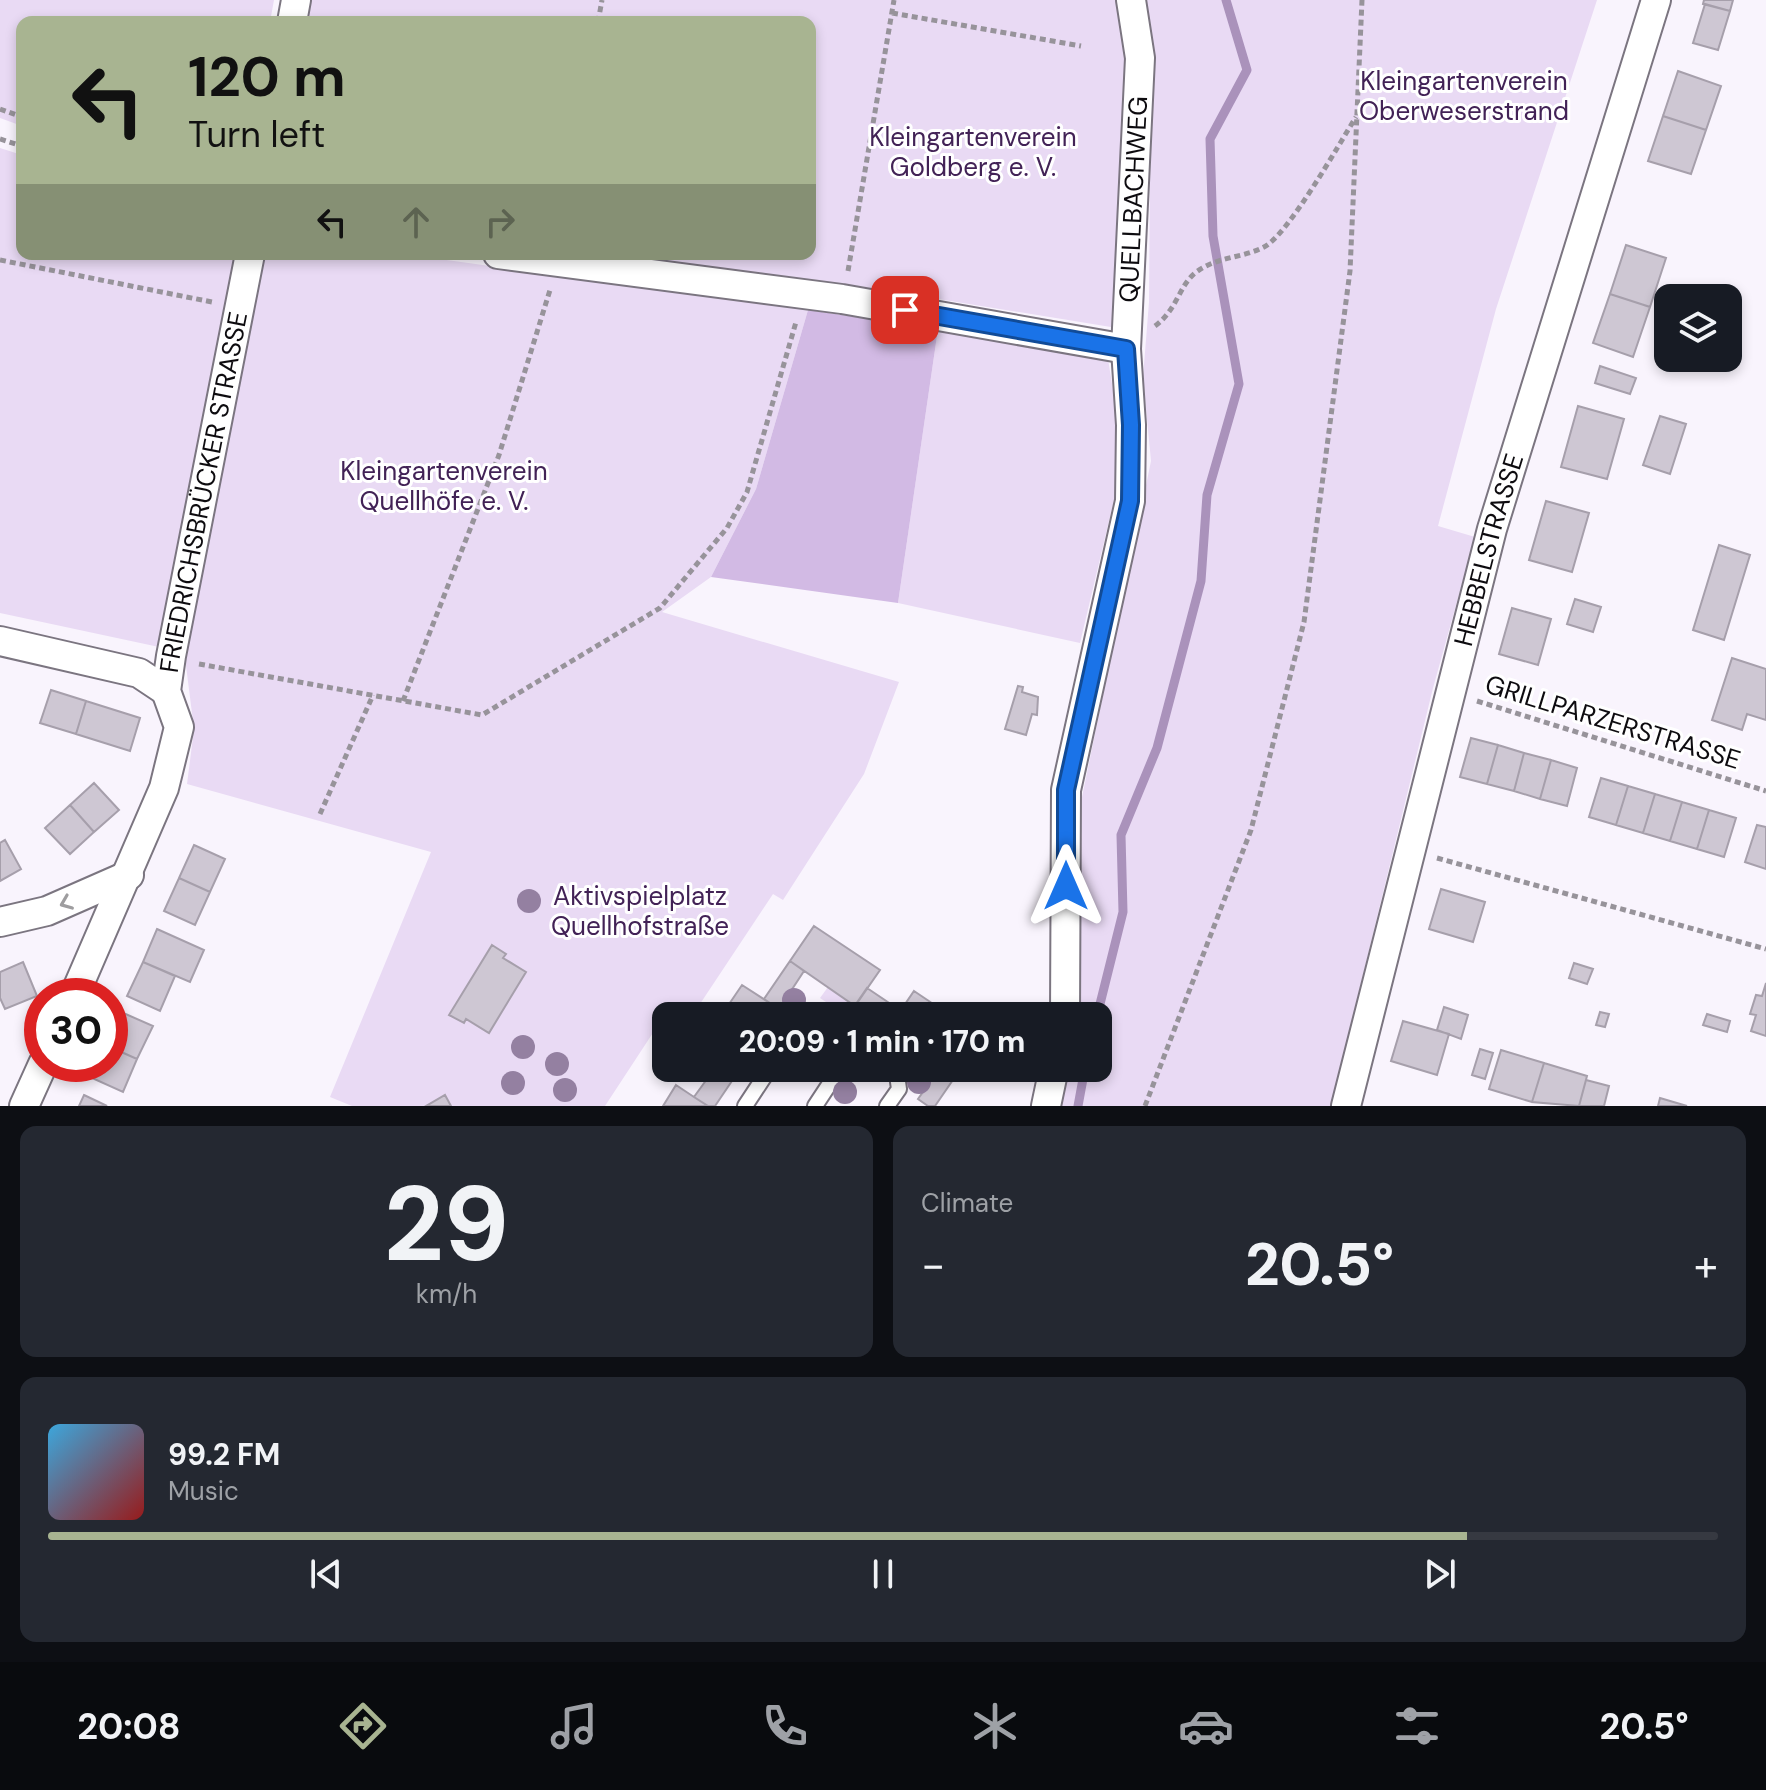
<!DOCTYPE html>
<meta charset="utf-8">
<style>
body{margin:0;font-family:"DM Sans",sans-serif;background:#242831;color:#f1f3f6;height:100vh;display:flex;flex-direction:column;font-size:30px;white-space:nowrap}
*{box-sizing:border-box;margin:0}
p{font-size:26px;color:#9ea1a6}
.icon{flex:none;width:44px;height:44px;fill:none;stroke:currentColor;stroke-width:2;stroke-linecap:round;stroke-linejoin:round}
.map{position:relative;height:1106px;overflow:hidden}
.side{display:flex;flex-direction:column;gap:20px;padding:20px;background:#0d0f14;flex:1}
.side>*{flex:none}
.hud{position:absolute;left:16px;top:16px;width:800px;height:244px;border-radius:16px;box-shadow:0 4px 12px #0003;background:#a8b491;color:#111;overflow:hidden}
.controls{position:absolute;left:1654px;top:284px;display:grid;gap:16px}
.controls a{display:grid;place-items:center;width:88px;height:88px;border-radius:16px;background:#171b24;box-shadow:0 4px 12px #0003;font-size:40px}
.speed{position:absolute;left:24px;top:978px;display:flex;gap:16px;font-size:40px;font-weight:700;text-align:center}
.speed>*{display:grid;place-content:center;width:104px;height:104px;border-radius:50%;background:#171b24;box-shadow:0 4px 12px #0003;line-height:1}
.speed .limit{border:12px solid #d22;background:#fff;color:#111}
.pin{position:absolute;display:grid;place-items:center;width:68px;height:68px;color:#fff;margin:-34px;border-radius:16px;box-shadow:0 4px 12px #0006}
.me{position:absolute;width:88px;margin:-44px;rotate:0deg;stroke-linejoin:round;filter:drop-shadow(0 0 6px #0008)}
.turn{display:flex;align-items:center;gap:28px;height:168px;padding:0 40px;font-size:36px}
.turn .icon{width:104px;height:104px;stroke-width:2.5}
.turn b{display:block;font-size:56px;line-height:68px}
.lanes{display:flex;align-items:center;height:76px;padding:0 40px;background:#0003;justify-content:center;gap:40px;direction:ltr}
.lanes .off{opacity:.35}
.big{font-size:60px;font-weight:800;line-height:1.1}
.side .card{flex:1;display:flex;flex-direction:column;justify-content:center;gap:12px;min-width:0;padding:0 28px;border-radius:16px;background:#242831}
.side .dial{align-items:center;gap:0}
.dial b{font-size:104px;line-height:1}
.song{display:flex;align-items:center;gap:24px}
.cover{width:96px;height:96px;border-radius:12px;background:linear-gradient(135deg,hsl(200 70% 55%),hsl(0 70% 35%))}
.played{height:8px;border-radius:4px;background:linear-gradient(90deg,#a8b491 85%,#363941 85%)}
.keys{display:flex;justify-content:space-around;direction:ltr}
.heat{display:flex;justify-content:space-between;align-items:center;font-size:44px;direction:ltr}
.side .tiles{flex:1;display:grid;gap:20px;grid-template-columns:1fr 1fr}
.card:last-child{grid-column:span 2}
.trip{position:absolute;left:652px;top:1002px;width:460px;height:80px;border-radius:16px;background:#171b24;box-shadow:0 4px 12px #0003;font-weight:800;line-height:80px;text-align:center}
.tab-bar{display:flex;height:128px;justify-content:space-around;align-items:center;background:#090b0e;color:#9ea1a6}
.tab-bar .icon{width:56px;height:56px}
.tab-bar .selected{color:#a8b491}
.tab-bar b{font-size:36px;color:#f1f3f6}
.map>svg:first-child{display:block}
.green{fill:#e9daf4}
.forest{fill:#d2bae4}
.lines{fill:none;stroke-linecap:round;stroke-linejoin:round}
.stream{stroke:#aa92bb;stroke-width:9}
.building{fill:#cec7d3;stroke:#a69fab;stroke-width:2}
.lane-casing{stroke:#7b7580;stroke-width:18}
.street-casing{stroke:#7b7580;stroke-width:32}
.path{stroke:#97939a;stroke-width:5;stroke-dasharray:6 4;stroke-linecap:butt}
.lane{stroke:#fff;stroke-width:14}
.street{stroke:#fff;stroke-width:28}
.tree{fill:#9480a1}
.oneway{stroke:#9e9d9f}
.route-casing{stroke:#114b97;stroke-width:20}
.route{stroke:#1a73e8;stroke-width:14}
.labels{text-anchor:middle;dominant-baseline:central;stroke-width:6;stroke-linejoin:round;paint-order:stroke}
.park-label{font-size:26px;fill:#422256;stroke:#fff}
.street-label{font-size:26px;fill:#0d0b0f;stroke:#fff}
</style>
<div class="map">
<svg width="1766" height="1106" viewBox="0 0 1766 1106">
<rect width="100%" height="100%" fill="#f9f4fd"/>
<path class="green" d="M0,0H274L270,22H22V126L0,118Z
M307,0H1119L1129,57L1117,328L846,284L615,254H810V22H303Z
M1142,0H1597L1496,309L1438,526L1475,537L1433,688L1331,1106H1057L1064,1068H1098V1016H1074L1078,993L1081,802L1151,461L1143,377L1149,302L1151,58Z
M0,148L22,155V254H235L159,647L0,613Z
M261,254H403L808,310L756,489L711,577L662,612L899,682L864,774L783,900L773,894L692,1016H664L605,1106H352L330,1097L431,852L187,784L194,729L184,650Z
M938,329L1108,359L1119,427V479L1080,643L898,603Z
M828,987L867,1011L864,1016H847L820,998Z"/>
<path class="forest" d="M808,310L938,329L898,603L711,577L756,489Z"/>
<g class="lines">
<path class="stream" d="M1097,1016L1123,912L1121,835L1157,748L1201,581L1207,495L1239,384L1213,236L1210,139L1247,70L1226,0
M1078,1106L1085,1068"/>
</g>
<path class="building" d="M1704,0H1733L1730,11L1703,4Z
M1705,4L1730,11L1718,50L1693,43Z
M1678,71L1721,86L1706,130L1663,116Z
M1663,116L1706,130L1691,174L1648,161Z
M1626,245L1666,258L1650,307L1610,294Z
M1610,294L1650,307L1633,357L1593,343Z
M1600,366L1636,378L1630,394L1595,383Z
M1578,406L1624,419L1607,479L1561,467Z
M1660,416L1686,424L1670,474L1643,465Z
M1546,501L1589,513L1572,572L1529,560Z
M1719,545L1750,555L1724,640L1693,630Z
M1575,599L1601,607L1593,632L1567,624Z
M1512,608L1551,619L1538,665L1499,654Z
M1732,658L1766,669V720L1747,714L1742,730L1712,720Z
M1018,686L1023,687L1022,692L1038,697L1037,715L1032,714L1026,735L1005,729Z
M51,690L86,701L76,734L40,723Z
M86,701L140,718L130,751L76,734Z
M1471,738L1498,745L1487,784L1460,777Z
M1498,745L1524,753L1514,791L1487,784Z
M1524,753L1551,760L1540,799L1514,791Z
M1551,760L1577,768L1567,806L1540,799Z
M1601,778L1628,786L1616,825L1589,817Z
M94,783L119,810L94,832L70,805Z
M1628,786L1655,794L1643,833L1616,825Z
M1655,794L1682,802L1670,841L1643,833Z
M1682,802L1709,810L1697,849L1670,841Z
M70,805L94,832L70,854L45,828Z
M1709,810L1736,818L1724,857L1697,849Z
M1757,825L1766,827V869L1745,862Z
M5,840L21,869L0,881V843Z
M194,845L225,859L210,892L179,878Z
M179,878L210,892L195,925L164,911Z
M1441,889L1485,902L1473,942L1429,929Z
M814,926L880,970L855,1006L790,961Z
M157,929L204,950L190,982L143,962Z
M492,945L506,954L503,958L526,972L489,1033L466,1019L464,1023L449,1015Z
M790,961L804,971L779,1009L764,999Z
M23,962L37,996L5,1009L0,998V972Z
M143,962L175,976L160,1011L127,996Z
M1574,963L1593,969L1587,984L1569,978Z
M1766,983V1036L1751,1031L1756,1015L1750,1014L1756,995L1762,996Z
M742,985L779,1009L775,1016H721Z
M867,988L901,1011L897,1016H874L856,1004Z
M914,991L951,1016H897Z
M1444,1007L1468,1015L1461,1039L1437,1030Z
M121,1012L153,1026L137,1059L110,1047V1037Z
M1600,1012L1609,1014L1605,1027L1596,1025Z
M1707,1014L1730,1021L1727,1032L1703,1025Z
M1403,1021L1449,1034L1437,1075L1391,1061Z
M110,1047L137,1059L123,1092L92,1078L98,1064H110Z
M1480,1049L1493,1053L1485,1079L1472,1075Z
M1501,1050L1544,1063L1532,1102L1489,1089Z
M1544,1063L1587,1076L1579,1106L1532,1102Z
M715,1068L738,1072L715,1106H708L694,1097Z
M940,1068L957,1074L935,1106H928L918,1099Z
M1586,1080L1609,1086L1604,1106H1579Z
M676,1085L694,1097L708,1106H663Z
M84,1095L107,1106H79Z
M445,1095L451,1106H426Z
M1660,1098L1687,1106H1658Z"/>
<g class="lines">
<defs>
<path id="lane" d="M816,1016H820
M745,1106L770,1068
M815,1106L840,1068
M887,1106L899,1089L896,1068"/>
<g id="street">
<path d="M292,22L296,0"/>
<path d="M498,254L842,299L1126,349"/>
<path d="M0,641L139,673L166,691"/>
<path d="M0,922L47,911L129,875"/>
<path id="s1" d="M74,996L164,788L179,727L166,691L171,656L250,254"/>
<path id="s2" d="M1065,1016L1066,790L1130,501L1131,425L1126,349L1140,58L1131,0"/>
<path d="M24,1106L43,1064"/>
<path d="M1046,1106L1054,1068"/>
<path id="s3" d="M1346,1106L1492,529L1656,0"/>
</g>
</defs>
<use href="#lane" class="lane-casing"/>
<use href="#street" class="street-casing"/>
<path class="path" d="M892,13L1081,46
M598,22L602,0
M0,109L22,117
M0,139L22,146
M0,260L212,302
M848,271L894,0
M1155,326C1177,310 1179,286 1195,273C1217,256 1240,259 1264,247C1288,235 1339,144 1356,117
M199,664L482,715L660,608L727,528L747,492L796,322
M403,701L499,455L550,290
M1477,701L1766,791
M320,814L373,695
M1437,858L1766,949
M1145,1106L1251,830L1304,622L1350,271L1362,0"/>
<use href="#lane" class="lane"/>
<use href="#street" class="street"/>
</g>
<g class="tree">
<circle cx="529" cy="901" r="12"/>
<circle cx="794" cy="1000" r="12"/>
<circle cx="523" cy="1047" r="12"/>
<circle cx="557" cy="1064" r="12"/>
<circle cx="919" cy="1082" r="12"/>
<circle cx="513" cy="1083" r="12"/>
<circle cx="565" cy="1090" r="12"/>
<circle cx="845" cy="1092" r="12"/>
</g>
<defs><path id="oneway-chevron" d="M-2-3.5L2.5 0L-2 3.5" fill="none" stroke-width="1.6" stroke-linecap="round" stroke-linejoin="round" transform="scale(2)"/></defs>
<use class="oneway" href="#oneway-chevron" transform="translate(66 903) rotate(158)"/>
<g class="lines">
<defs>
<path id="route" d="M905,310L1126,349L1131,425L1130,501L1066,790V886"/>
</defs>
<use href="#route" class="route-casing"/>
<use href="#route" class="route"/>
</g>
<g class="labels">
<g class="park-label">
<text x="1464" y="81">Kleingartenverein<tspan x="1464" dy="30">Oberweserstrand</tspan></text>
<text x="973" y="137">Kleingartenverein<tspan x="973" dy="30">Goldberg e. V.</tspan></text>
<text x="444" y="471">Kleingartenverein<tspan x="444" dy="30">Quellhöfe e. V.</tspan></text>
<text x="640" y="896">Aktivspielplatz<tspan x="640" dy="30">Quellhofstraße</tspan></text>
</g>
<g class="street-label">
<text stroke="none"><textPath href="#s2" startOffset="824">QUELLBACHWEG</textPath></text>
<text stroke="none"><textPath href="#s1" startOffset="530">FRIEDRICHSBRÜCKER STRASSE</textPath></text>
<text stroke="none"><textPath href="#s3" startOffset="574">HEBBELSTRASSE</textPath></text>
<text transform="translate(1613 722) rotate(17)">GRILLPARZERSTRASSE</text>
</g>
</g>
</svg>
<div class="controls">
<a><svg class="icon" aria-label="layers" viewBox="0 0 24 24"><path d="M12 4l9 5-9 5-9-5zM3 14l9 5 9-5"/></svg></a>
</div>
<div class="speed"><div class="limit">30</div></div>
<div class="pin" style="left:905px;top:310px;background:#d93025"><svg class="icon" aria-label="arrive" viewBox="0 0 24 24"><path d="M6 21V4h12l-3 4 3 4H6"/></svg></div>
<svg class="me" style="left:1066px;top:886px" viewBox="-20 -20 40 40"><path d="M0-17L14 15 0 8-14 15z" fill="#1a73e8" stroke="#fff" stroke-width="4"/></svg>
<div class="trip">20:09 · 1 min · 170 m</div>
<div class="hud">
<div class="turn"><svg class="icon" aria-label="left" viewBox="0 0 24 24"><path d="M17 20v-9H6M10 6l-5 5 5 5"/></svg><div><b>120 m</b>Turn left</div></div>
<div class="lanes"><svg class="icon" aria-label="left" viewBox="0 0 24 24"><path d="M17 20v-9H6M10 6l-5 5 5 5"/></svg><svg class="icon off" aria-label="ahead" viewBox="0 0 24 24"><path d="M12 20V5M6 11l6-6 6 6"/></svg><svg class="icon off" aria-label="right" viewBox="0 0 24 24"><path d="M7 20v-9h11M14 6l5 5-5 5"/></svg></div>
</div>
</div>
<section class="side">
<div class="tiles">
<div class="card dial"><b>29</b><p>km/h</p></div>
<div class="card"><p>Climate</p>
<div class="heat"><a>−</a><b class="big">20.5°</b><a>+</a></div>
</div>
<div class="card">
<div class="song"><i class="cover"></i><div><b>99.2 FM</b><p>Music</p></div></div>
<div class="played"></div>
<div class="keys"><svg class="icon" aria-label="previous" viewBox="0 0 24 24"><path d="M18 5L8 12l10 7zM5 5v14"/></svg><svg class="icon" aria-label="pause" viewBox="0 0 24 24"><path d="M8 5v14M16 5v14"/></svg><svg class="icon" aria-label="next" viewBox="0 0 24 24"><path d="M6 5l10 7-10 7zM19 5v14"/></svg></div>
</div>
</div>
</section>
<nav class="tab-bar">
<b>20:08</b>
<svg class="icon selected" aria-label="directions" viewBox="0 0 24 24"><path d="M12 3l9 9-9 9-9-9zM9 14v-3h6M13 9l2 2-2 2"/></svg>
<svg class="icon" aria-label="music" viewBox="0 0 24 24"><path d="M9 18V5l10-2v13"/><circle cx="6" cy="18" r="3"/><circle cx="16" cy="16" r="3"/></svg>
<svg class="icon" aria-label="phone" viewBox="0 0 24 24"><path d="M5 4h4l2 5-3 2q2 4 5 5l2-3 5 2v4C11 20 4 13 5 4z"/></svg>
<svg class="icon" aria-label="climate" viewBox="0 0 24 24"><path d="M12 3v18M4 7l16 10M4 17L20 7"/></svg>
<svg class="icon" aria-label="car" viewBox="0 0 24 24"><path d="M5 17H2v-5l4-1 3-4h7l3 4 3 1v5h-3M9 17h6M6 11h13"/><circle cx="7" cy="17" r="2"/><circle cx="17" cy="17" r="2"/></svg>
<svg class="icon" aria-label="filters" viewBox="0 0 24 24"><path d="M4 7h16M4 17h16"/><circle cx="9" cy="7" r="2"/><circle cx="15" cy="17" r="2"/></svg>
<b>20.5°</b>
</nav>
